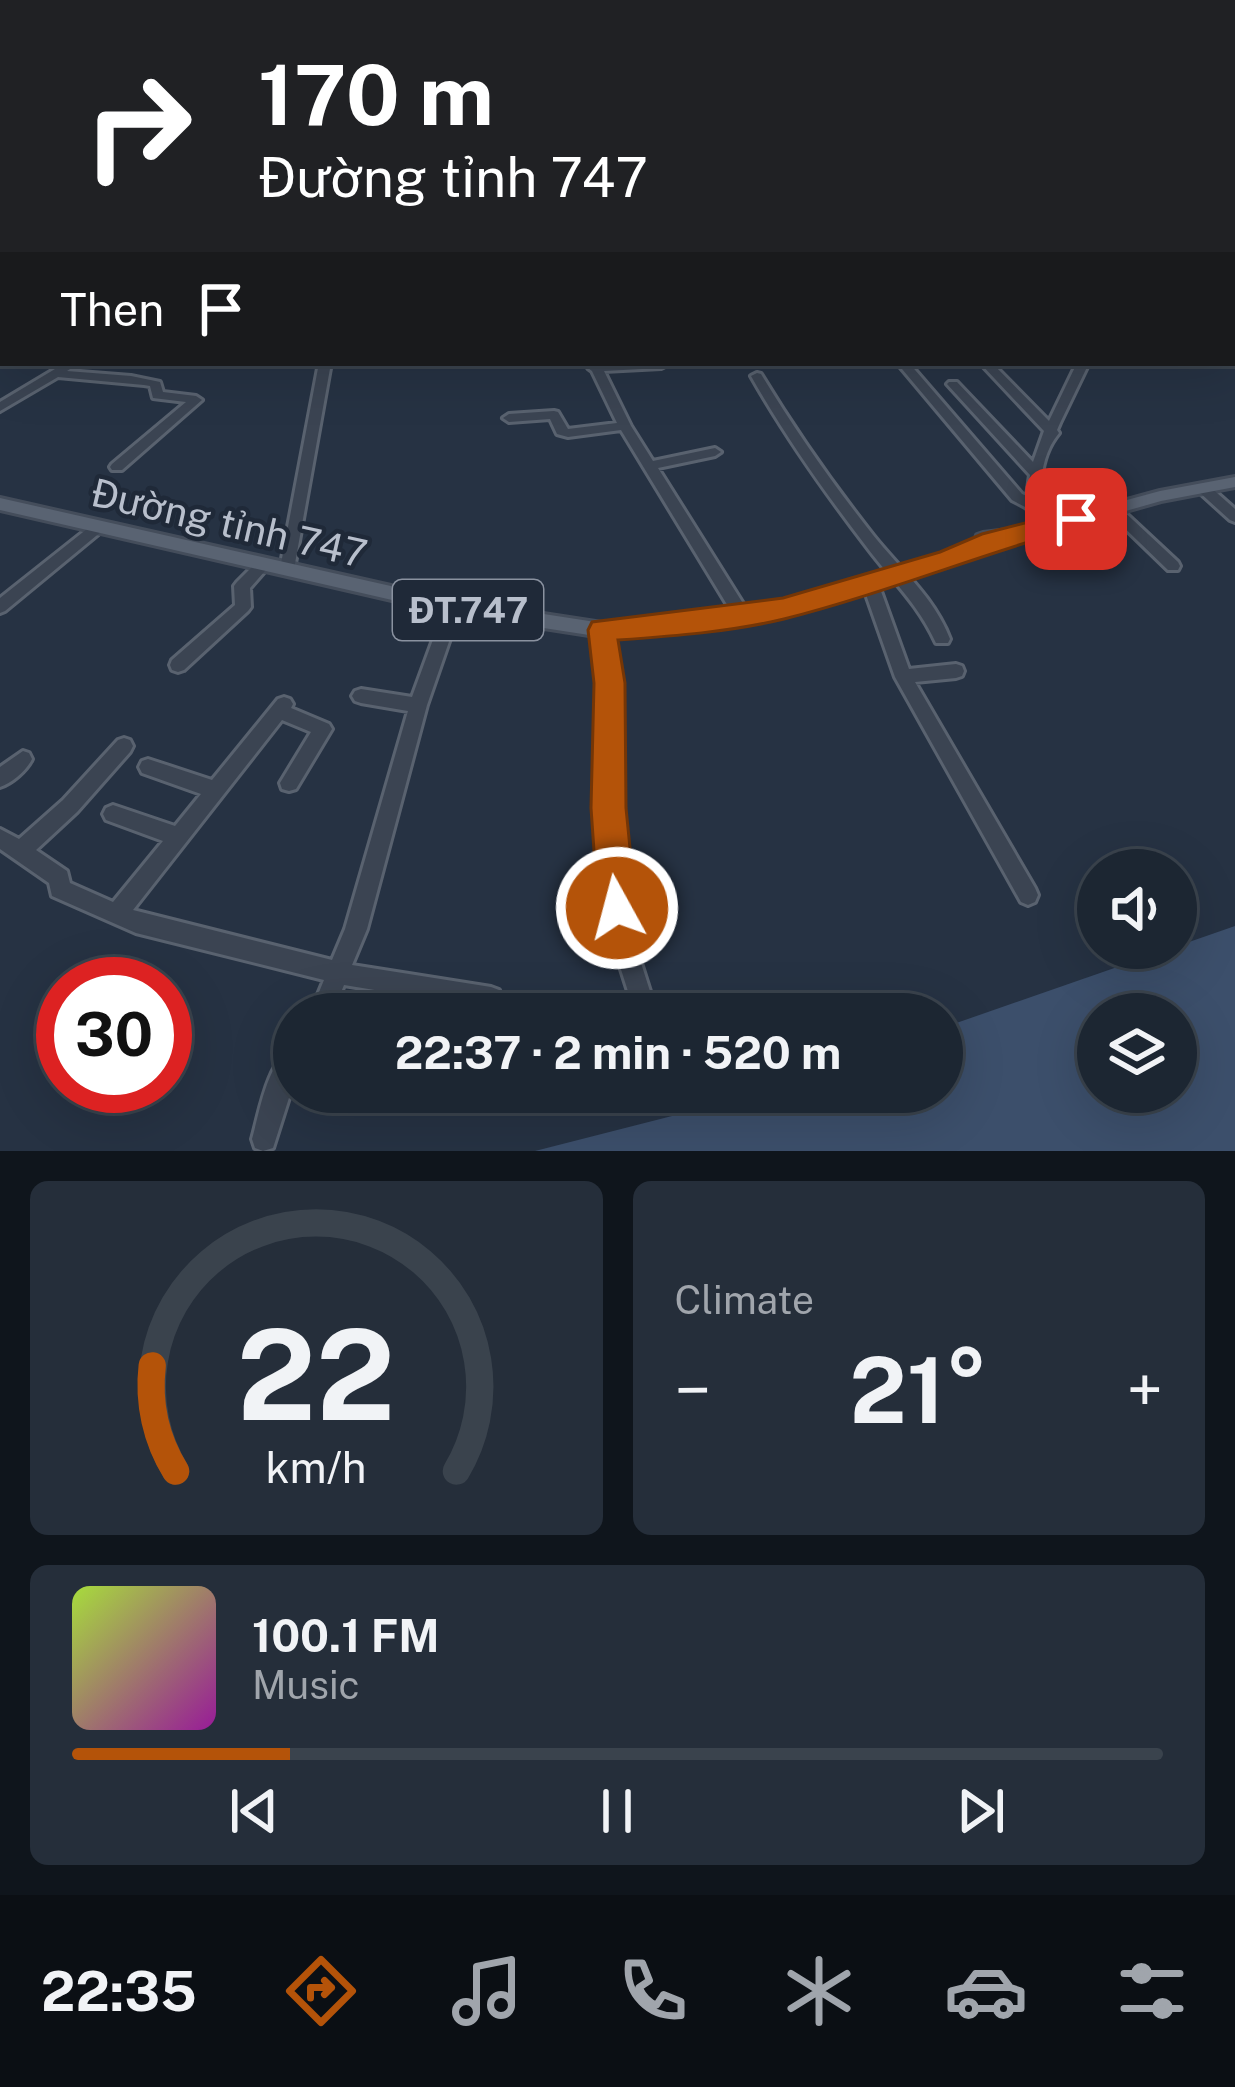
<!DOCTYPE html>
<meta charset="utf-8">
<style>
body{margin:0;font-family:"Public Sans",sans-serif;background:#252e3a;color:#f1f3f6;height:100vh;display:flex;flex-direction:column;font-size:45px;white-space:nowrap}
*{box-sizing:border-box;margin:0}
p{font-size:39px;color:#a0a5ac}
.icon{flex:none;width:66px;height:66px;fill:none;stroke:currentColor;stroke-width:2;stroke-linecap:round;stroke-linejoin:round}
.map{position:relative;height:1151px;overflow:hidden}
.details{display:flex;flex-direction:column;gap:30px;padding:30px;background:#0f151c;flex:1}
.details>*{flex:none}
.guide{position:absolute;left:0px;top:0px;width:1236px;height:366px;box-shadow:0 12px 48px #0002,0 0 0 3px #3a434d;background:#202124;color:#fff;overflow:hidden}
.controls{position:absolute;left:1077px;top:849px;display:grid;gap:24px}
.controls a{display:grid;place-items:center;width:120px;height:120px;border-radius:50%;background:#1c2632;box-shadow:0 12px 48px #0002,0 0 0 3px #3a434d;font-size:60px}
.speed{position:absolute;left:36px;top:957px;display:flex;gap:24px;font-size:60px;font-weight:700;text-align:center}
.speed>*{display:grid;place-content:center;width:156px;height:156px;border-radius:50%;background:#1c2632;box-shadow:0 12px 48px #0002,0 0 0 3px #3a434d;line-height:1}
.speed .limit{border:18px solid #d22;background:#fff;color:#111}
.pin{position:absolute;display:grid;place-items:center;width:102px;height:102px;color:#fff;margin:-51px;border-radius:24px;box-shadow:0 6px 18px #0006}
.me{position:absolute;width:132px;margin:-66px;rotate:353deg;stroke-linejoin:round;filter:drop-shadow(0 0 9px #0008)}
.turn{display:flex;align-items:center;gap:42px;height:252px;padding:0 60px;font-size:54px}
.turn .icon{width:156px;height:156px;stroke-width:2.5}
.turn b{display:block;font-size:84px;line-height:102px}
.then{display:flex;align-items:center;height:114px;padding:0 60px;background:#0003;gap:24px;font-size:45px}
.big{font-size:90px;font-weight:700;line-height:1.1}
.details .card{flex:1;display:flex;flex-direction:column;justify-content:center;gap:18px;min-width:0;padding:0 42px;border-radius:18px;background:#252e3a}
.details .dial{align-items:center;gap:0}
.dial svg{height:312px;overflow:visible;fill:none;stroke:#3a434d;stroke-width:7;stroke-linecap:round;text-anchor:middle}
.dial text{fill:#f1f3f6;stroke:none}
.song{display:flex;align-items:center;gap:36px}
.cover{width:144px;height:144px;border-radius:18px;background:linear-gradient(135deg,hsl(80 70% 55%),hsl(300 70% 35%))}
.played{height:12px;border-radius:6px;background:linear-gradient(90deg,#b45309 20%,#3a434d 20%)}
.keys{display:flex;justify-content:space-around;direction:ltr}
.heat{display:flex;justify-content:space-between;align-items:center;font-size:66px;direction:ltr}
.details .tiles{flex:1;display:grid;gap:30px;grid-template-columns:1fr 1fr}
.card:last-child{grid-column:span 2}
.trip{position:absolute;left:273px;top:993px;width:690px;height:120px;border-radius:60px;background:#1c2632;box-shadow:0 12px 48px #0002,0 0 0 3px #3a434d;font-weight:700;line-height:120px;text-align:center}
.dock{display:flex;height:192px;justify-content:space-around;align-items:center;background:#0b0f14;color:#a0a5ac}
.dock .icon{width:84px;height:84px}
.dock .active{color:#b45309}
.dock b{font-size:54px;color:#f1f3f6}
.map>svg:first-child{display:block}
.water{fill:#3c4f6b;fill-rule:evenodd}
.lines{fill:none;stroke-linecap:round;stroke-linejoin:round}
.minor-casing{stroke:#59626f;stroke-width:6}
.major-casing{stroke:#444d5b;stroke-width:6}
.minor{fill:#3b4452;fill-rule:evenodd}
.major{fill:#596372;fill-rule:evenodd}
.route{fill:#b45309;stroke:#753606;stroke-width:3}
.labels{text-anchor:middle;dominant-baseline:central;stroke-width:9;stroke-linejoin:round;paint-order:stroke}
.shield{fill:#1f2938;stroke:#8a92a0;stroke-width:3}
.shield-label{font-size:36px;font-weight:bold;fill:#b8bfcc}
.street-label{font-size:39px;fill:#b8bfcc;stroke:#1f2938}
</style>
<div class="map">
<svg width="1235" height="1151" viewBox="0 0 1235 1151">
<rect width="100%" height="100%" fill="#263243"/>
<path class="water" d="M1235,926V1151H535L766,1092H942V1028ZM1098,1014H1176V1092H1098Z"/>
<g class="lines">
<defs>
<path id="minor" d="M1233,172H1235V177H1233Z
M3,216V222L0,223V217Z
M1233,290H1235V297H1233Z
M3,293V299L0,300V294Z
M1233,344H1235V351H1233Z
M65,363H79L67,371L131,376L160,382L163,392L196,396L202,400L122,470H112L110,467L112,464L186,402L153,398L150,386L144,385L58,377L0,411V402Z
M319,363H331L294,569L287,574L280,569Z
M588,363H665L667,365L661,368L604,371L631,426L653,461L715,448L721,452L715,456L658,468L749,613L751,617L749,621H737L621,430L568,437L557,434L550,419L509,422L503,418L509,414L554,411L558,412L568,429L617,423L592,371L588,368Z
M897,363H909L1022,494L1027,496L1030,475L947,384L949,382H957L1033,462L1044,431L980,363H992L1049,421L1077,363H1089L1060,423L1057,430L1059,433C1038,458 1037,498 1047,529L1045,532H1035L1027,508L1012,500Z
M757,373L761,374C795,430 832,483 873,535C900,569 934,597 950,639L948,643H936C917,602 892,581 866,546C824,491 785,436 751,376Z
M1203,484L1208,485L1235,509V522L1230,520L1198,491L1196,488L1198,485Z
M1113,504L1118,506L1178,562L1180,566L1178,570H1168L1108,512L1106,509L1108,506Z
M97,523L102,525L104,528L102,531L5,611L0,613V598L92,525Z
M264,559L271,564L250,588L251,607L248,611L184,670L178,672L172,670L170,665L172,660L235,605L234,586L237,582L259,560Z
M870,577L878,583L909,669L956,664L962,666L964,671L962,676L956,678L915,682L1035,888L1038,895L1035,902L1028,905L1021,902L895,677L862,583Z
M453,601L458,603L461,607L427,705L367,929L352,965L491,987L499,990L502,998L499,1006L491,1009L344,985L332,1014H310L324,980L136,933L52,896L49,883L0,849V829L19,839L63,800L118,740L124,738L130,740L133,746L130,752L77,812L36,850L67,871L70,883L113,902L163,841L106,820L103,814L106,808L113,805L175,826L201,794L142,773L139,767L142,761L148,759L212,780L278,699L284,697L290,699L293,704L291,708L329,724L332,729L296,789L289,791L282,789L280,783L311,732L282,720L133,910L332,960L345,929L408,711L361,703L355,701L352,696L355,691L361,689L412,697L445,607L448,603Z
M602,624L608,626L610,630L618,683L622,875L634,941L655,1007L652,1014H636L633,1007L612,941L602,875V683L594,630L596,626Z
M23,751L29,753L32,759C27,770 12,783 0,787V767Z
M294,1047V1082L273,1148L263,1151L255,1148L252,1139C260,1111 267,1061 294,1047Z"/>
<path id="major" d="M1235,477V487L1161,501L1024,540L998,543L955,562L783,615L700,629L602,637L453,614L0,510V498L453,600L602,623L700,615L783,601L943,554L975,541L977,535L983,533L1024,528L1160,491Z"/>
</defs>
<use href="#minor" class="minor-casing"/>
<use href="#major" class="major-casing"/>
<use href="#minor" class="minor"/>
<use href="#major" class="major"/>
</g>
<linearGradient id="sky" x2="0" y2="1"><stop stop-color="#151c25"/><stop offset="0.48" stop-color="#414f66"/><stop offset="1" stop-color="#414f66" stop-opacity="0"/></linearGradient>
<rect width="1235" height="308" fill="url(#sky)"/>
<path class="route" d="M1076,510L1089,519L1085,525C984,553 886,593 784,619C730,632 674,636 618,640L625,683L626,808L636,908L631,922L617,927L604,922L598,908L591,808L594,683L588,630L592,622L783,598L940,552L982,534Z"/>
<g class="labels">
<rect class="shield" x="393" y="580" width="150" height="60" rx="9"/>
<g class="shield-label">
<text x="468" y="610">ĐT.747</text>
</g>
<g class="street-label">
<text transform="translate(229 523) rotate(13)">Đường tỉnh 747</text>
</g>
</g>
</svg>
<div class="controls">
<a><svg class="icon" aria-label="sound" viewBox="0 0 24 24"><path d="M4 9h4l5-4v14l-5-4H4zM17 9q2 3 0 6"/></svg></a>
<a><svg class="icon" aria-label="layers" viewBox="0 0 24 24"><path d="M12 4l9 5-9 5-9-5zM3 14l9 5 9-5"/></svg></a>
</div>
<div class="speed"><div class="limit">30</div></div>
<div class="pin" style="left:1076px;top:519px;background:#d93025"><svg class="icon" aria-label="arrive" viewBox="0 0 24 24"><path d="M6 21V4h12l-3 4 3 4H6"/></svg></div>
<svg class="me" style="left:617px;top:908px" viewBox="-20 -20 40 40"><circle r="17" fill="#b45309" stroke="#fff" stroke-width="3"/><path d="M0-11L8 9 0 5-8 9z" fill="#fff"/></svg>
<div class="trip">22:37 · 2 min · 520 m</div>
<div class="guide">
<div class="turn"><svg class="icon" aria-label="right" viewBox="0 0 24 24"><path d="M7 20v-9h11M14 6l5 5-5 5"/></svg><div><b>170 m</b>Đường tỉnh 747</div></div>
<div class="then">Then<svg class="icon" aria-label="arrive" viewBox="0 0 24 24"><path d="M6 21V4h12l-3 4 3 4H6"/></svg></div>
</div>
</div>
<section class="details">
<div class="tiles">
<div class="card dial"><svg viewBox="0 0 100 80">
<path d="M14 69A42 42 0 1 1 86 69"/>
<path d="M14 69A42 42 0 0 1 8 42" stroke="#b45309"/>
<text x="50" y="56" font-size="32" font-weight="700">22</text>
<text x="50" y="72" font-size="11">km/h</text>
</svg></div>
<div class="card"><p>Climate</p>
<div class="heat"><a>−</a><b class="big">21°</b><a>+</a></div>
</div>
<div class="card">
<div class="song"><i class="cover"></i><div><b>100.1 FM</b><p>Music</p></div></div>
<div class="played"></div>
<div class="keys"><svg class="icon" aria-label="previous" viewBox="0 0 24 24"><path d="M18 5L8 12l10 7zM5 5v14"/></svg><svg class="icon" aria-label="pause" viewBox="0 0 24 24"><path d="M8 5v14M16 5v14"/></svg><svg class="icon" aria-label="next" viewBox="0 0 24 24"><path d="M6 5l10 7-10 7zM19 5v14"/></svg></div>
</div>
</div>
</section>
<nav class="dock">
<b>22:35</b>
<svg class="icon active" aria-label="directions" viewBox="0 0 24 24"><path d="M12 3l9 9-9 9-9-9zM9 14v-3h6M13 9l2 2-2 2"/></svg>
<svg class="icon" aria-label="music" viewBox="0 0 24 24"><path d="M9 18V5l10-2v13"/><circle cx="6" cy="18" r="3"/><circle cx="16" cy="16" r="3"/></svg>
<svg class="icon" aria-label="phone" viewBox="0 0 24 24"><path d="M5 4h4l2 5-3 2q2 4 5 5l2-3 5 2v4C11 20 4 13 5 4z"/></svg>
<svg class="icon" aria-label="climate" viewBox="0 0 24 24"><path d="M12 3v18M4 7l16 10M4 17L20 7"/></svg>
<svg class="icon" aria-label="car" viewBox="0 0 24 24"><path d="M5 17H2v-5l4-1 3-4h7l3 4 3 1v5h-3M9 17h6M6 11h13"/><circle cx="7" cy="17" r="2"/><circle cx="17" cy="17" r="2"/></svg>
<svg class="icon" aria-label="filters" viewBox="0 0 24 24"><path d="M4 7h16M4 17h16"/><circle cx="9" cy="7" r="2"/><circle cx="15" cy="17" r="2"/></svg>
</nav>
